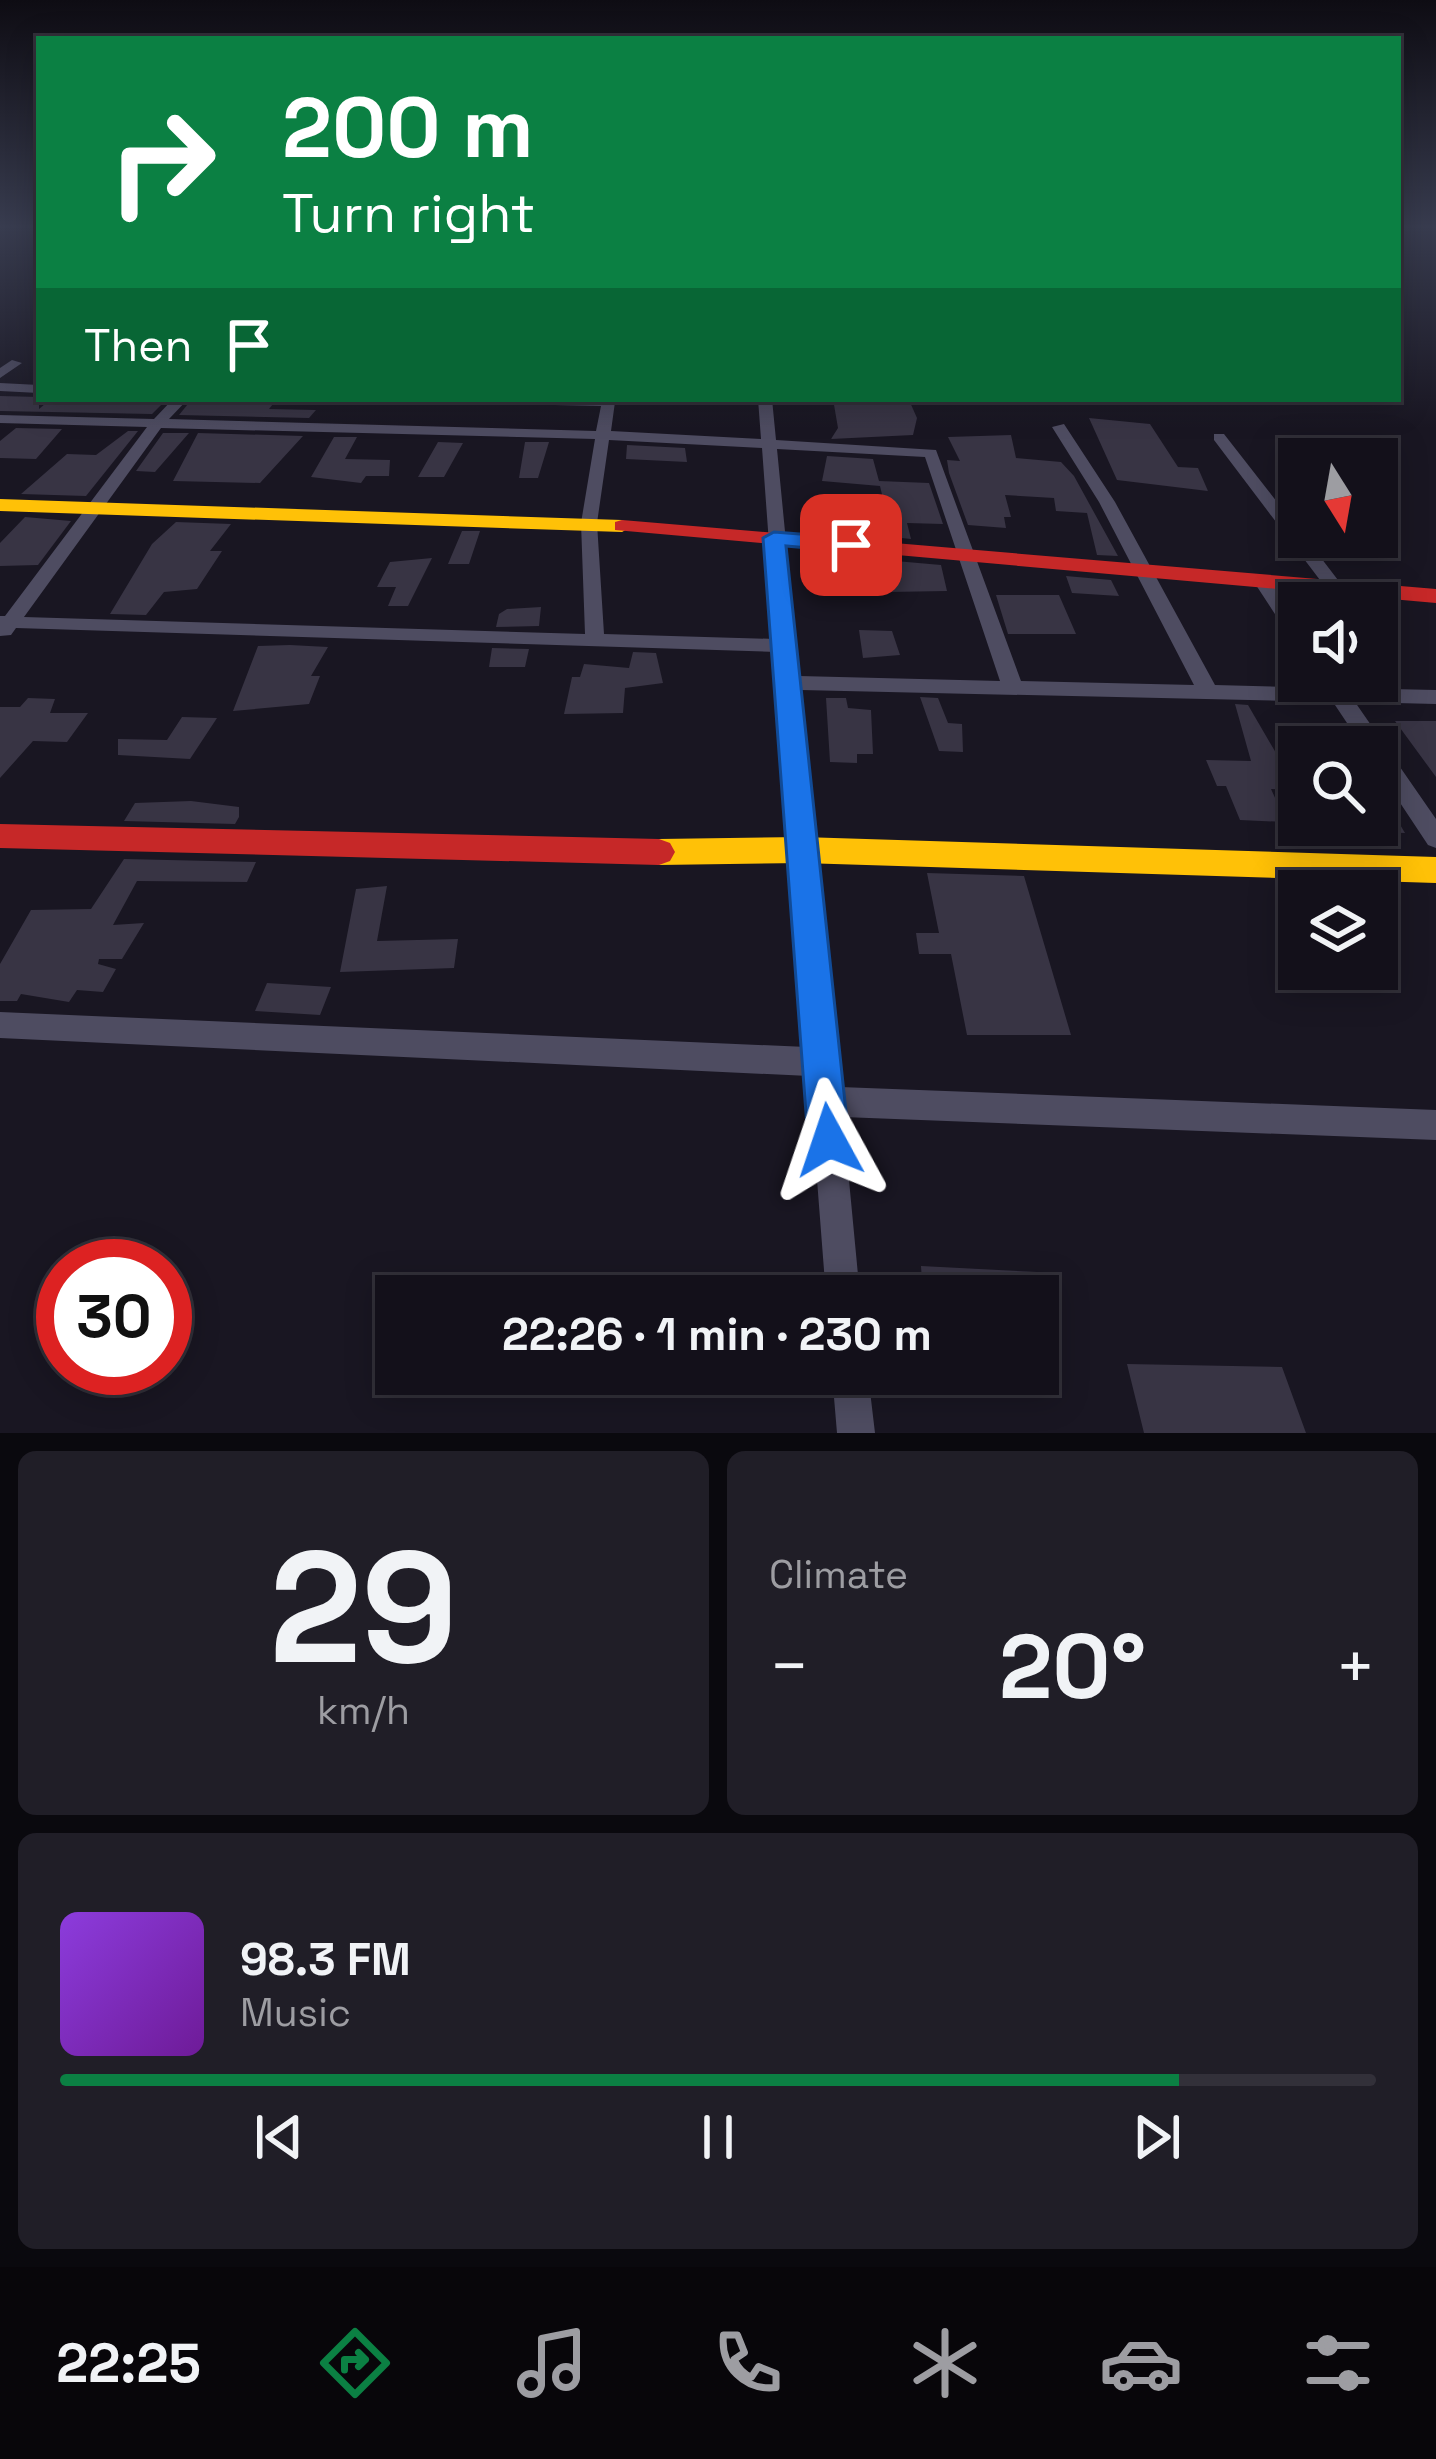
<!DOCTYPE html>
<meta charset="utf-8">
<style>
body{margin:0;font-family:"Space Grotesk",sans-serif;background:#201e27;color:#f1f3f6;height:100vh;display:flex;flex-direction:column;font-size:45px;white-space:nowrap}
*{box-sizing:border-box;margin:0}
p{font-size:39px;color:#9d9da2}
.icon{flex:none;width:66px;height:66px;fill:none;stroke:currentColor;stroke-width:2;stroke-linecap:round;stroke-linejoin:round}
.map{position:relative;height:1433px;overflow:hidden}
.side{display:flex;flex-direction:column;gap:18px;padding:18px;background:#0a090e;flex:1}
.side>*{flex:none}
.guide{position:absolute;left:36px;top:36px;width:1365px;height:366px;border-radius:0px;box-shadow:0 6px 30px #0003,0 0 0 3px #323039;background:#0b8043;color:#fff;overflow:hidden}
.needle{width:78px;rotate:169deg}
.fabs{position:absolute;left:1278px;top:438px;display:grid;gap:24px}
.fabs a{display:grid;place-items:center;width:120px;height:120px;border-radius:0px;background:#13101a;box-shadow:0 6px 30px #0003,0 0 0 3px #323039;font-size:60px}
.speed{position:absolute;left:36px;top:1239px;display:flex;gap:24px;font-size:60px;font-weight:700;text-align:center}
.speed>*{display:grid;place-content:center;width:156px;height:156px;border-radius:50%;background:#13101a;box-shadow:0 6px 30px #0003,0 0 0 3px #323039;line-height:1}
.speed .limit{border:18px solid #d22;background:#fff;color:#111}
.pin{position:absolute;display:grid;place-items:center;width:102px;height:102px;color:#fff;margin:-51px;border-radius:24px;box-shadow:0 6px 18px #0006}
.me{position:absolute;width:132px;margin:-66px;rotate:355deg;stroke-linejoin:round;filter:drop-shadow(0 0 9px #0008)}
.turn{display:flex;align-items:center;gap:42px;height:252px;padding:0 48px;font-size:54px}
.turn .icon{width:156px;height:156px;stroke-width:2.5}
.turn b{display:block;font-size:84px;line-height:102px}
.then{display:flex;align-items:center;height:114px;padding:0 48px;background:#0003;gap:24px;font-size:45px}
.big{font-size:90px;font-weight:600;line-height:1.1}
.side .card{flex:1;display:flex;flex-direction:column;justify-content:center;gap:18px;min-width:0;padding:0 42px;border-radius:18px;background:#201e27}
.side .dial{align-items:center;gap:0}
.dial b{font-size:156px;line-height:1}
.song{display:flex;align-items:center;gap:36px}
.cover{width:144px;height:144px;border-radius:18px;background:linear-gradient(135deg,hsl(270 70% 55%),hsl(280 70% 35%))}
.played{height:12px;border-radius:6px;background:linear-gradient(90deg,#0b8043 85%,#323039 85%)}
.keys{display:flex;justify-content:space-around;direction:ltr}
.heat{display:flex;justify-content:space-between;align-items:center;font-size:66px;direction:ltr}
.side .tiles{flex:1;display:grid;gap:18px;grid-template-columns:1fr 1fr}
.card:last-child{grid-column:span 2}
.trip{position:absolute;left:375px;top:1275px;width:684px;height:120px;border-radius:0px;background:#13101a;box-shadow:0 6px 30px #0003,0 0 0 3px #323039;font-weight:600;line-height:120px;text-align:center}
.menu{display:flex;height:192px;justify-content:space-around;align-items:center;background:#08060a;color:#9d9da2}
.menu .icon{width:84px;height:84px}
.menu .current{color:#0b8043}
.menu b{font-size:54px;color:#f1f3f6}
.map>svg:first-child{display:block}
.building{fill:#383444}
.lines{fill:none;stroke-linecap:round;stroke-linejoin:round}
.street{fill:#4e4c61;fill-rule:evenodd}
.slow{fill:#ffc107;fill-rule:evenodd}
.jam{fill:#c62828;fill-rule:evenodd}
.route{fill:#1a73e8;stroke:#114b97;stroke-width:3}
</style>
<div class="map">
<svg width="1436" height="1433" viewBox="0 0 1436 1433">
<rect width="100%" height="100%" fill="#191622"/>
<path class="building" d="M0,396L39,397V409L51,399H167L152,414L0,411Z
M192,399H250L247,404H273L269,409L316,410L309,418L179,415Z
M833,399L909,400L917,418L913,435L831,439L838,428Z
M1089,418L1150,424L1178,467L1198,468L1208,491L1117,480Z
M16,428L62,429L36,459L0,458V441Z
M128,431H138L86,496L21,494L67,454L96,455Z
M163,433H189L155,472L136,471Z
M198,433L303,436L260,483L173,481Z
M1011,435L1016,458L1061,462L1074,476L1118,556L1097,555L1087,513L1056,511L1054,498L1005,495L1011,517H1004L1006,528L968,525L949,473L947,460L960,461L948,437Z
M334,437H357L345,459L390,460L389,476H366L361,483L311,477Z
M438,442L463,443L444,477H418Z
M525,442H549L538,478H519Z
M627,445L685,448L687,462L626,459Z
M827,456L873,459L879,481L929,483L943,524L907,523L911,539L892,537L880,486L822,481Z
M25,517L71,521L38,565L0,566V543Z
M176,522L231,524L210,551H222L197,589L164,592L146,615L110,614L152,544Z
M462,531H480L469,564H448Z
M432,558L408,606H388L396,587H377L390,562Z
M884,560L941,565L947,591L888,592Z
M1066,576L1111,580L1119,596L1072,593Z
M996,595H1059L1076,634H1008Z
M541,607L539,626L496,627L499,614L507,609Z
M859,630L892,631L900,655L863,658Z
M290,645L328,647L311,676H320L309,704L233,711L258,646Z
M492,648L529,649L525,667H489Z
M633,652L656,653L663,683L625,688L623,713L564,714L572,677H580L584,664L629,668Z
M920,697L938,698L948,723L962,724L963,752L939,751Z
M28,698L55,699L50,713H88L67,742L33,741L0,778V707H20Z
M826,698H846L848,708L871,710L873,754H857V763L830,762Z
M1235,704L1248,705L1276,753L1299,754V790L1271,789L1286,822L1240,820L1226,786H1217L1206,760L1251,761Z
M182,717L217,718L190,759L118,755V739L167,740Z
M1395,721H1436V777Z
M1377,786L1405,833L1377,832Z
M191,801L239,807V817L235,824L124,821L135,803Z
M124,859L256,862L247,882L137,881L113,925L144,923L122,959H99L98,964L116,969L103,992L77,990L69,1002L21,994L17,1001H0V964L31,910L91,909Z
M927,873L1024,876L1071,1035H967L951,954H919L916,933H939Z
M387,886L377,941L458,939L454,968L340,972L356,889Z
M267,983L331,987L320,1015L255,1011Z
M921,1266L1037,1272L1041,1296H923Z
M1127,1364L1282,1367L1306,1433H1144Z"/>
<g class="lines">
<path class="street" d="M12,360L22,363L0,378V368Z
M0,383L39,385V393L0,391Z
M173,399H188L169,419L596,431L601,406L463,403L456,399H612L615,402L611,431L761,439L758,399H772L776,440L936,450L1021,681L1194,685L1099,502L1052,427L1064,424L1115,502L1215,685L1324,688L1334,681L1345,688L1436,690V704L1355,702L1436,819V848L1428,845L1377,768V747H1363L1333,702L801,690L840,1087L1436,1110V1140L843,1117L860,1296H826L809,1076L0,1038V1012L807,1047L777,652L16,628L11,635L0,636V616H5L147,427L0,423V415L154,419ZM161,428L595,439L581,523L585,634L24,617ZM609,440L762,448L776,639L604,634L597,523ZM777,449L925,457L1000,681L799,676Z
M1214,434H1224L1299,530V537H1305L1341,584L1344,588L1341,592H1329L1214,440Z
M1263,577L1269,578L1299,622V642L1292,640L1254,582Z
M832,1374H868L875,1433H837Z"/>
<path class="slow" d="M0,499L622,520L633,526L622,532L0,511Z
M802,837L1436,857V883L802,863L659,865L648,861L643,852L648,843L659,839Z"/>
<path class="jam" d="M622,520L1436,589V603L615,530V522Z
M0,824L659,839L670,843L675,852L670,861L659,865L0,848Z"/>
</g>
<linearGradient id="sky" x2="0" y2="1"><stop stop-color="#0e0c13"/><stop offset="0.53" stop-color="#383c4f"/><stop offset="1" stop-color="#383c4f" stop-opacity="0"/></linearGradient>
<rect width="1436" height="428" fill="url(#sky)"/>
<path class="route" d="M774,532L851,538L862,545L851,552L786,546L849,1140L843,1154L829,1160L814,1154L808,1140L763,538Z"/>
</svg>
<div class="fabs">
<a><svg class="needle" viewBox="-14 -14 28 28"><path d="M0-13l5 13h-10z" fill="#e53935"/><path d="M0 13l5-13h-10z" fill="#9d9da2"/></svg></a>
<a><svg class="icon" aria-label="sound" viewBox="0 0 24 24"><path d="M4 9h4l5-4v14l-5-4H4zM17 9q2 3 0 6"/></svg></a>
<a><svg class="icon" aria-label="search" viewBox="0 0 24 24"><circle cx="10" cy="10" r="6"/><path d="M15 15l6 6"/></svg></a>
<a><svg class="icon" aria-label="layers" viewBox="0 0 24 24"><path d="M12 4l9 5-9 5-9-5zM3 14l9 5 9-5"/></svg></a>
</div>
<div class="speed"><div class="limit">30</div></div>
<div class="pin" style="left:851px;top:545px;background:#d93025"><svg class="icon" aria-label="arrive" viewBox="0 0 24 24"><path d="M6 21V4h12l-3 4 3 4H6"/></svg></div>
<svg class="me" style="left:829px;top:1140px" viewBox="-20 -20 40 40"><path d="M0-17L14 15 0 8-14 15z" fill="#1a73e8" stroke="#fff" stroke-width="4"/></svg>
<div class="trip">22:26 · 1 min · 230 m</div>
<div class="guide">
<div class="turn"><svg class="icon" aria-label="right" viewBox="0 0 24 24"><path d="M7 20v-9h11M14 6l5 5-5 5"/></svg><div><b>200 m</b>Turn right</div></div>
<div class="then">Then<svg class="icon" aria-label="arrive" viewBox="0 0 24 24"><path d="M6 21V4h12l-3 4 3 4H6"/></svg></div>
</div>
</div>
<section class="side">
<div class="tiles">
<div class="card dial"><b>29</b><p>km/h</p></div>
<div class="card"><p>Climate</p>
<div class="heat"><a>−</a><b class="big">20°</b><a>+</a></div>
</div>
<div class="card">
<div class="song"><i class="cover"></i><div><b>98.3 FM</b><p>Music</p></div></div>
<div class="played"></div>
<div class="keys"><svg class="icon" aria-label="previous" viewBox="0 0 24 24"><path d="M18 5L8 12l10 7zM5 5v14"/></svg><svg class="icon" aria-label="pause" viewBox="0 0 24 24"><path d="M8 5v14M16 5v14"/></svg><svg class="icon" aria-label="next" viewBox="0 0 24 24"><path d="M6 5l10 7-10 7zM19 5v14"/></svg></div>
</div>
</div>
</section>
<nav class="menu">
<b>22:25</b>
<svg class="icon current" aria-label="directions" viewBox="0 0 24 24"><path d="M12 3l9 9-9 9-9-9zM9 14v-3h6M13 9l2 2-2 2"/></svg>
<svg class="icon" aria-label="music" viewBox="0 0 24 24"><path d="M9 18V5l10-2v13"/><circle cx="6" cy="18" r="3"/><circle cx="16" cy="16" r="3"/></svg>
<svg class="icon" aria-label="phone" viewBox="0 0 24 24"><path d="M5 4h4l2 5-3 2q2 4 5 5l2-3 5 2v4C11 20 4 13 5 4z"/></svg>
<svg class="icon" aria-label="climate" viewBox="0 0 24 24"><path d="M12 3v18M4 7l16 10M4 17L20 7"/></svg>
<svg class="icon" aria-label="car" viewBox="0 0 24 24"><path d="M5 17H2v-5l4-1 3-4h7l3 4 3 1v5h-3M9 17h6M6 11h13"/><circle cx="7" cy="17" r="2"/><circle cx="17" cy="17" r="2"/></svg>
<svg class="icon" aria-label="filters" viewBox="0 0 24 24"><path d="M4 7h16M4 17h16"/><circle cx="9" cy="7" r="2"/><circle cx="15" cy="17" r="2"/></svg>
</nav>
